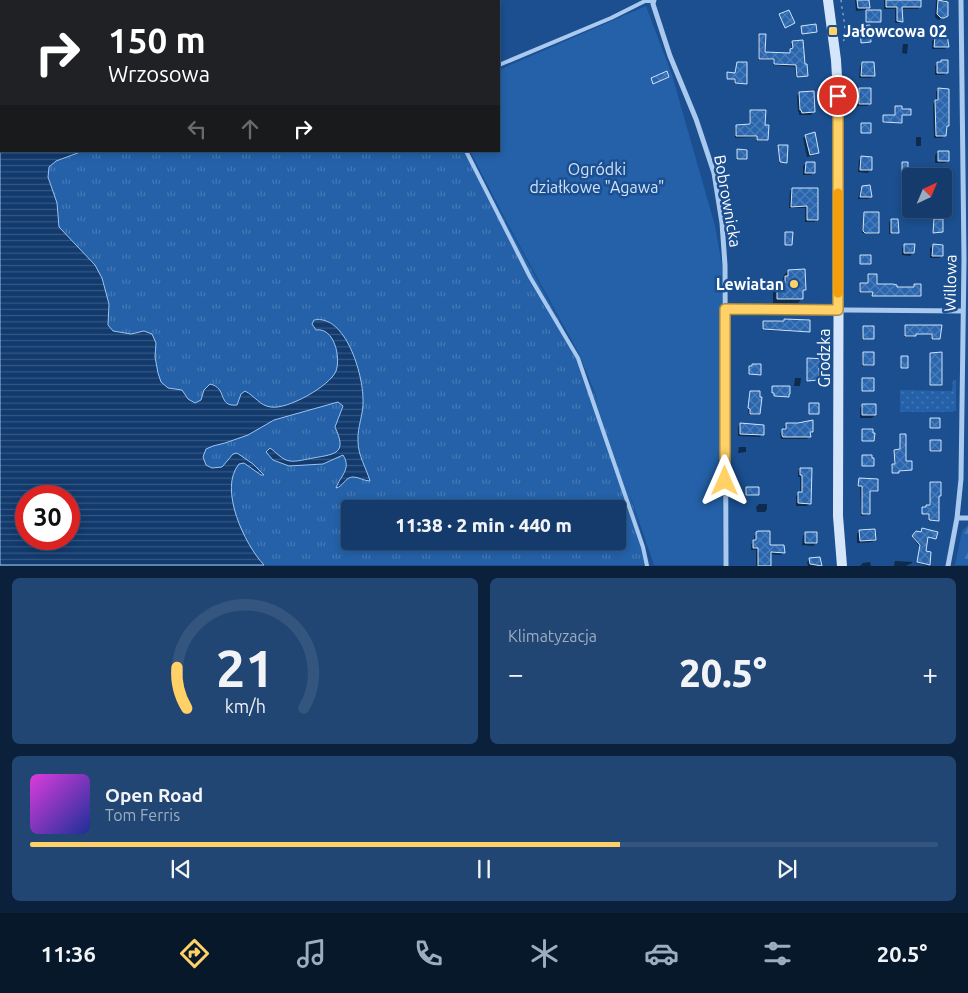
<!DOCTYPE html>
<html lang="pl">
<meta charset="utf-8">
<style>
body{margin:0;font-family:Ubuntu,sans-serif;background:#214673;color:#f1f3f6;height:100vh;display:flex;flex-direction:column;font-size:19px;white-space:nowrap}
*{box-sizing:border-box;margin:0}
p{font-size:16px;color:#9dadc1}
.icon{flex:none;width:28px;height:28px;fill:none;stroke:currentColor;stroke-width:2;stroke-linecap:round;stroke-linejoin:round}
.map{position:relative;height:566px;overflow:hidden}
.panel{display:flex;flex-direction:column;gap:12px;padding:12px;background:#0b203b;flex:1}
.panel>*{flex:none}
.banner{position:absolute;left:0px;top:0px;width:500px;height:152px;box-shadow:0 2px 8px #0003,0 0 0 1px #33557e;background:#202124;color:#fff;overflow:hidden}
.needle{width:32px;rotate:44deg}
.buttons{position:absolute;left:902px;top:168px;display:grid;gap:10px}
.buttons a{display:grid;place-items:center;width:50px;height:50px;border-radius:5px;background:#143b6b;box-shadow:0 2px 8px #0003,0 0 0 1px #33557e;font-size:25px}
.speed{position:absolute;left:15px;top:485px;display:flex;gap:10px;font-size:25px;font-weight:700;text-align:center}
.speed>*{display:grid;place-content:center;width:65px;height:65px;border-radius:50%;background:#143b6b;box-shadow:0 2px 8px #0003,0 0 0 1px #33557e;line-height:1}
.speed .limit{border:8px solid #d22;background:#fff;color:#111}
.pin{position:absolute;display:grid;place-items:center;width:42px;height:42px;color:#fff;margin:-21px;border:2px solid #fff;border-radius:50%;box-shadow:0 1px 5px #0007}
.me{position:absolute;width:55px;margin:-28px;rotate:0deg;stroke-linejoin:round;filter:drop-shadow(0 0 4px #0008)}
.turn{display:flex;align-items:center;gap:18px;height:105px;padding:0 25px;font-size:22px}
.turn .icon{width:65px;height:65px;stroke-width:2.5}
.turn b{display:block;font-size:35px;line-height:42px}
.lanes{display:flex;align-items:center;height:48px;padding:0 25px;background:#0003;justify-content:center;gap:25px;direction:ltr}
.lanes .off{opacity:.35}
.big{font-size:38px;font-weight:800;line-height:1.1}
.panel .widget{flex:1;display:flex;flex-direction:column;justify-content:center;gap:8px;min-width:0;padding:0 18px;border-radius:8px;background:#214673}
.panel .dial{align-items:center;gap:0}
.dial svg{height:130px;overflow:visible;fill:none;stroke:#33557e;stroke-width:7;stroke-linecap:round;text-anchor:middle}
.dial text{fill:#f1f3f6;stroke:none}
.song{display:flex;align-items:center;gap:15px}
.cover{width:60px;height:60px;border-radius:8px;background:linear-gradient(135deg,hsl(300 70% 55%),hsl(230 70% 35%))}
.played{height:5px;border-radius:2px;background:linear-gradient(90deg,#ffd166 65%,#33557e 65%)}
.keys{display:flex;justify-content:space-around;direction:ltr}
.heat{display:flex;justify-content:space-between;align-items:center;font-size:28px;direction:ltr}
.panel .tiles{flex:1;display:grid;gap:12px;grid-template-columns:1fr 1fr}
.widget:last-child{grid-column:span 2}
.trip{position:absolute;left:341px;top:500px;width:285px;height:50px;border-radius:5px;background:#143b6b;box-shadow:0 2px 8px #0003,0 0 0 1px #33557e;font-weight:800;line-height:50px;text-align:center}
.tabs{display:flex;height:80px;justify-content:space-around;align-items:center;background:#08182b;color:#9dadc1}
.tabs .icon{width:35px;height:35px}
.tabs .selected{color:#ffd166}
.tabs b{font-size:22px;color:#f1f3f6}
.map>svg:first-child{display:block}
.grass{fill:url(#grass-dots)}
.forest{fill:url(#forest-firs)}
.park{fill:url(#park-tufts);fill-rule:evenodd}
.garden{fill:#2461a8}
.water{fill:url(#water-rules);stroke:#9cc4f0;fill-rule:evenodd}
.shadow{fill:#0007}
.building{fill:url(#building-cross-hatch);stroke:#cfe3fa}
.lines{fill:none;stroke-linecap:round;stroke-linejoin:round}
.path{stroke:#a9c9ee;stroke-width:1;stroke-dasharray:2.5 4;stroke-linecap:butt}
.lane{stroke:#a9c9ee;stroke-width:4}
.street{stroke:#a9c9ee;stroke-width:5}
.secondary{stroke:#d6e6fa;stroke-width:10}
.route-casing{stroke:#a68842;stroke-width:12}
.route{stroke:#ffd166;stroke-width:9}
.slow{stroke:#f59e0b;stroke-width:9}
.poi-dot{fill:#ffd166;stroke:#1b4f8f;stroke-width:2}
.labels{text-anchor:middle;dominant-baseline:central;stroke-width:5;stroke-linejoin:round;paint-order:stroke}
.poi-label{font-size:16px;font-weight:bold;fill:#fff;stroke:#1b4f8f;text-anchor:start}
.park-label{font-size:16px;fill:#cfe3fa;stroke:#1b4f8f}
.street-label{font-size:16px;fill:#fff;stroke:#1b4f8f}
</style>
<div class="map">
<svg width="968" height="566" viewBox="0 0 968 566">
<defs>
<pattern id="grass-dots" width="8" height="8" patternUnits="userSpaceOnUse" patternTransform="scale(1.25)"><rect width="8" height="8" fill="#2461a8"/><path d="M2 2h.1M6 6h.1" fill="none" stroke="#4579b5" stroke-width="1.8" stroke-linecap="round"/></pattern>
<pattern id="forest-firs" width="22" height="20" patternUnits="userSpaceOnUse" patternTransform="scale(1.25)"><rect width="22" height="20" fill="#2461a8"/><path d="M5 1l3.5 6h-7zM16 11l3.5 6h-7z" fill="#4579b5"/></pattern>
<pattern id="park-tufts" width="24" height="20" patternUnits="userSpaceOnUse" patternTransform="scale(1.25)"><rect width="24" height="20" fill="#2461a8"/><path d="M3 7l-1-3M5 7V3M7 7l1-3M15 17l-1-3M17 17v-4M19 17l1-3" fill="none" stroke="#4579b5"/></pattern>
<pattern id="water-rules" width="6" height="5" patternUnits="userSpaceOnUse" patternTransform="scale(1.25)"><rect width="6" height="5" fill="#123a6d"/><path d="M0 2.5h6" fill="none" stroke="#365883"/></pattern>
<pattern id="building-cross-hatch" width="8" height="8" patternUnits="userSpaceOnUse" patternTransform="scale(1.25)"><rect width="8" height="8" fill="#2a66ad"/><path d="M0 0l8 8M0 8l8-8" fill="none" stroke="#4a7db9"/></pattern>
</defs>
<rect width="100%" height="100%" fill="#1b4f8f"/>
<path class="grass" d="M953,380H956V411H953V412H900V390L952,391Z"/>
<path class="forest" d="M968,525V565H955L962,531Z"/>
<path class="park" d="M0,0H386V1H1V151H467L559,320L599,404L626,481L650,565H0ZM26,496H69V539H26ZM350,509H618V541H350Z"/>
<path class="garden" d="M646,6L672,75L715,226L722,265L723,565H654L596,396L579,354L502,213L470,151H499V70Z"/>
<path class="water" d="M102,0H235L102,1Z
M0,83L1,151H83L56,161L49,167L48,177L57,203L59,227L95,265L102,278L109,304L108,325L113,331L131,334L144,331L152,334L156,343L155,357L158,373L161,382L168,388L182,390L188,399L195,403L201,400L204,390L210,384C228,388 217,407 237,405L241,394L245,391C255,396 260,406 271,407C287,410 330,386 336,371C341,357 334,327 316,330L312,324L314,320C346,314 363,375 363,399C364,414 357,427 358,441C358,456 366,467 370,481C364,481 359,477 353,477C345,477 343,487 336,488C340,476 352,469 343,455L323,464L289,466L273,460L266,452L270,448C276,452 282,460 290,461C297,462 306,459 313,458C337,454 347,453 335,427L343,406L338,402L274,420L248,435L225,443L213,446L206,449L203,457L206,465L212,468L222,467L233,454L237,453L253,464L264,475H261L244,463L239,464C218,489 245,545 264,565H0ZM26,496H69V539H26Z"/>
<path class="shadow" d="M855,0H868L869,7L866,10L856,11Z
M884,0H920V7L918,9H901V21L899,23H895V9H884Z
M936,0H945L947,15L944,18L938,20L935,17Z
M780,15L792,24L784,28Z
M759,35L764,53L789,54V52L792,50L791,44L793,43L807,75L796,78L795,67L773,65V60H758V37Z
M940,35L947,46L945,49H932V41Z
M903,44H908L907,54L902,53Z
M942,61L947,72L944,75H935V66Z
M737,63L745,83L744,84H734V79H726L727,74H735Z
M863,63L874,76L871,78H859L860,66Z
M860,89L870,103L867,106H857V92Z
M938,89L945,135L942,138H934L933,104L936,101V92Z
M799,93L813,112L811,115H799V112H798L797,96Z
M895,107L910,114L901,115L900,123H883L884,116H894Z
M751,111L764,126L767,139L765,141H756V137L735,138V128L737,126H749V113Z
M806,136L818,153L815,155L807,157L803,138Z
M916,137H921V146H916Z
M779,146L786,162L785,163H779Z
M737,151L746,159L736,160Z
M938,152L948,161L945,163H935V155Z
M861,158L870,170L868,173L858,172L859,160Z
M806,163L814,172L811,175H803V166Z
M902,163L907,172H916V176L901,177Z
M862,187L871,196L868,199H858L860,190Z
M793,189H817V220L814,222H805V208H789L790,191Z
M944,193H947V201L944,204Z
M865,213L878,233L877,234L862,233Z
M891,220L898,232L895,234H889V222Z
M905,245L913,253L910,256L902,255V248Z
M933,246L941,256L939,258H930V248Z
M788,271L804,289L802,291V298L798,303H773V291L777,287L781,286L784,275Z
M868,275L876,285L896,288H913L914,285L920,295L872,296V293H859V285L867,284Z
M785,320L809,332L762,330L763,322Z
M905,326H941L939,339L931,340V334H914L913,337H904Z
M863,327L873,338L872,339L862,340Z
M863,354L872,365L871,366H862Z
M795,378H801L800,386H794Z
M773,387L787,397H774V394H772Z
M750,392L759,414L758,415H749L748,409Z
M863,405L875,415L872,418H860V408Z
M740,424L762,434L760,437L738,436V427Z
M787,424L812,432L807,439H781L780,433L784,431V427Z
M901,435L905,462L910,470L891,473V466L894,465V452L900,451Z
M930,442L940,451L939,452H929Z
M739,447H746V452L738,453Z
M800,469L810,503L807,506H796V496L800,493V477H798V472Z
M859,479L877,491L875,492H869V514L868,515L861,516L860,487H857Z
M931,483L938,496L936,521H928L929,515L922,514V510L929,506Z
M759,504H767V509L765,512H757L756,507Z
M922,530L935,538H927L924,552L930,553L928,566L917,563L920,547L912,537L916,532L920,533Z
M859,531L875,540L872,542L857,543V534Z
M758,532L768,546L783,552L781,555L769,554V566H756V550H751V544L754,541V536Z
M805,533L816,543L813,546L802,545L803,536Z
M810,560L820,566H808L807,562Z
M895,561L912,562V563L906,566H894Z
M870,562L871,566H860L863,563Z"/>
<path class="building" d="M857,0H869L870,8H858Z
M886,0H921V7H902L903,22L897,21V7H886Z
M938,0L948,2V16L944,18H941L937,14Z
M789,10L795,23L785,28L779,14Z
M866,10H881V22H866Z
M816,24L817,32L802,34L801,26Z
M870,25L871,42L861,43L860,26Z
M759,34H766L765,52L790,53V49L793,48L792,41L803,40L805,64H807L808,76L797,77L796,65L774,64V59H759Z
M939,34L947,35L949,47H934L935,37H939Z
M941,60H948V73H937V62H941Z
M737,62H747V84L735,83V79H727V72L735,73Z
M862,62H874L875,76H861Z
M667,71L669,77L653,84L651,78Z
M859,88H871V104H859Z
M938,88L949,89V126H947L946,136H936L935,100H938Z
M814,91L815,112L802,113L801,110H800L799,92Z
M895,106H902V109H911V115H902V123L883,122V115H895Z
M750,110H766L765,125H769L768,140H757V136H736V125L750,124Z
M861,123H871V133H861Z
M815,132L819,153L810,155L805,135Z
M778,145H788L787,163L780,162Z
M737,149L747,150V159H737Z
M938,151H949V161H938Z
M861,156L872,157V170H860Z
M806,162H815V173H805Z
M902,162H908V171L917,170V176L902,177Z
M870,185L872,197H860L862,186Z
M792,188H818V220H807V206L791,207Z
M864,212H879V233H865L863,231Z
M891,219H898L899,233H891Z
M934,219H943V232L933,233Z
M785,232H793L792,245H785Z
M904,244H915L914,253H904Z
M933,244L943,245V256H932Z
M860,255H871V264H860Z
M805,269L806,290H803V299H777V285H782V283H785V276H788V270Z
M868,274H877V284H893L897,285V287H914V284H921V296H872L873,292H860V283H868Z
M784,319L810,320V332L763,329V321H784Z
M905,325H942L940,339H932V334H916V336H905Z
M863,326H874V339H863Z
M863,352H874V365H863Z
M942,352V385H930V353Z
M901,356H908V368H901Z
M807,358L825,359V368H819V380L807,381Z
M752,364H761V375L749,374V366H752Z
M862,378H874V391H862Z
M772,386H790V394H789V397L774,396V393H772Z
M750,391H760V397H762L760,414H750V409L748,408Z
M809,403H819V414H809Z
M862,404H876V415H862Z
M930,418H940V428H930Z
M813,420V432H810L811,437H783L782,435V429H786V423H798Z
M740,423L764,425V435L740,434Z
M862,429H873V433H875L874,441H862Z
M900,434H906V461H912V470L899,471V473H892V464H895L894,450L900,449Z
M930,440H941V451H930Z
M862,455H872V458H874V466H862Z
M800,468H812L811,504L798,503V492H802V475H800Z
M859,478L878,479V491H870V514H862V486H858Z
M930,482H941V496H939V521L929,520V514H922V507H926V505H930Z
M746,487H759V495H746Z
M922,528L938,532L936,539L928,537L926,551L931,552L930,565L917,562L920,545L912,536L916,531L921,532Z
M875,529L876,540L860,541L859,530Z
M758,531H770V545H784L785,553L771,552V566H758V548H753V540H756V532Z
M805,532H817V543H805Z
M820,557L822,566L810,564L809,558Z"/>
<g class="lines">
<path class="path" d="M841,0C842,13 848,31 843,43"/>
<path class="lane" d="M499,65L611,18L645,1H653
M466,151L530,277L578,358L643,547L647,566"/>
<path class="street" d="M654,0L653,4L670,56L696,119L714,173L722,223L725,265L726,566
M725,309L962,311
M957,518H968
M948,566L957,518L961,479L964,260L961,0"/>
<path class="secondary" d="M828,0L836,60L839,112L838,516L842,566"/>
</g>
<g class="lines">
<defs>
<path id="route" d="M725,481V309L838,310V96"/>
</defs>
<use href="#route" class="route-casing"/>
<use href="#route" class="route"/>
<path class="slow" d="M838,193V293"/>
</g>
<g class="poi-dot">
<rect x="828" y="26" width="10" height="10" rx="2.5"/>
<circle cx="794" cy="284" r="5"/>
</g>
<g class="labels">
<g class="poi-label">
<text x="843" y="31">Jałowcowa 02</text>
<text x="784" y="284" text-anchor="end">Lewiatan</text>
</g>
<g class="park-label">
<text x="597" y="169">Ogródki<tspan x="597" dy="18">działkowe "Agawa"</tspan></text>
</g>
<g class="street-label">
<text transform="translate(728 201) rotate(80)">Bobrownicka</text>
<text transform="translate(950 283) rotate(-89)">Willowa</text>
<text transform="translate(824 358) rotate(-90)">Grodzka</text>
</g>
</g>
</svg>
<div class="buttons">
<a><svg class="needle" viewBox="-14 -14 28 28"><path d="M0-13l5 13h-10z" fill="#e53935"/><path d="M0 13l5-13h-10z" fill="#9dadc1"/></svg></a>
</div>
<div class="speed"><div class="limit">30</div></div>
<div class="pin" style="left:838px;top:96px;background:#d93025"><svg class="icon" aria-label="arrive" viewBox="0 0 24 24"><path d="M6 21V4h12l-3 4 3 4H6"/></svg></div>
<svg class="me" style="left:725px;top:481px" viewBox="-20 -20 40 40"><path d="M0-17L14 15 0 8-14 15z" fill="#ffd166" stroke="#fff" stroke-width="4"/></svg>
<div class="trip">11:38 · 2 min · 440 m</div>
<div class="banner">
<div class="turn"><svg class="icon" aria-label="right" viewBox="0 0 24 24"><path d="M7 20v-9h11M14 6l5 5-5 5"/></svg><div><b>150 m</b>Wrzosowa</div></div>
<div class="lanes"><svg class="icon off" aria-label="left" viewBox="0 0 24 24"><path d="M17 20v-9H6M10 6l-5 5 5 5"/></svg><svg class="icon off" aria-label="ahead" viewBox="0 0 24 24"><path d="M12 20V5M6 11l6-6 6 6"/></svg><svg class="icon" aria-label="right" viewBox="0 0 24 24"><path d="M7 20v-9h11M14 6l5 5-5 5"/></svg></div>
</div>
</div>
<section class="panel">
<div class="tiles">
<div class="widget dial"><svg viewBox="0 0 100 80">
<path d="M14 69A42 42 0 1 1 86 69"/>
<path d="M14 69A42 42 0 0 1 8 44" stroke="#ffd166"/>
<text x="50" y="56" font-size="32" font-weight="700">21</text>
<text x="50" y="72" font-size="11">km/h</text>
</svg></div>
<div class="widget"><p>Klimatyzacja</p>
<div class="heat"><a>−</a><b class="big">20.5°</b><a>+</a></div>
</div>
<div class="widget">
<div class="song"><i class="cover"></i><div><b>Open Road</b><p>Tom Ferris</p></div></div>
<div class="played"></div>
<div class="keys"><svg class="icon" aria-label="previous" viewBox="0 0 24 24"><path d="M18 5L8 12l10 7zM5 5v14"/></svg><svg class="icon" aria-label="pause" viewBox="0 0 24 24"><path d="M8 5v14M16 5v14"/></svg><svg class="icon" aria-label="next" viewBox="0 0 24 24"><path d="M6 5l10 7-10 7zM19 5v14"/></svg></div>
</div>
</div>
</section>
<nav class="tabs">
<b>11:36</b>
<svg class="icon selected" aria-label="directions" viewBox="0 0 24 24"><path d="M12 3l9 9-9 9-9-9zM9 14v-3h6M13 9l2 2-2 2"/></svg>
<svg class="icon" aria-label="music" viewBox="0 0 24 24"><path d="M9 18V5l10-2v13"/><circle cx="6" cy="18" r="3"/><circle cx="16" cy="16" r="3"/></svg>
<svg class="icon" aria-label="phone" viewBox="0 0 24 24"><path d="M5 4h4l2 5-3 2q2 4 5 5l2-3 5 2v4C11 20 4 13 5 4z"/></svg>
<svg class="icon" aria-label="climate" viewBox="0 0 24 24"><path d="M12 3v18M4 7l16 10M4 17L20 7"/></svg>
<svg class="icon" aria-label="car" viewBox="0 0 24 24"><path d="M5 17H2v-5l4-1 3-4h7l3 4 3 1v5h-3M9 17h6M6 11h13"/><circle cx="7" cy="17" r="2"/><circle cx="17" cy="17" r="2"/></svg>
<svg class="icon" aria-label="filters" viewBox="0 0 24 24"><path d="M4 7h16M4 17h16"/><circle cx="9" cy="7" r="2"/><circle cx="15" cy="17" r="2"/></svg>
<b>20.5°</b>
</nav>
